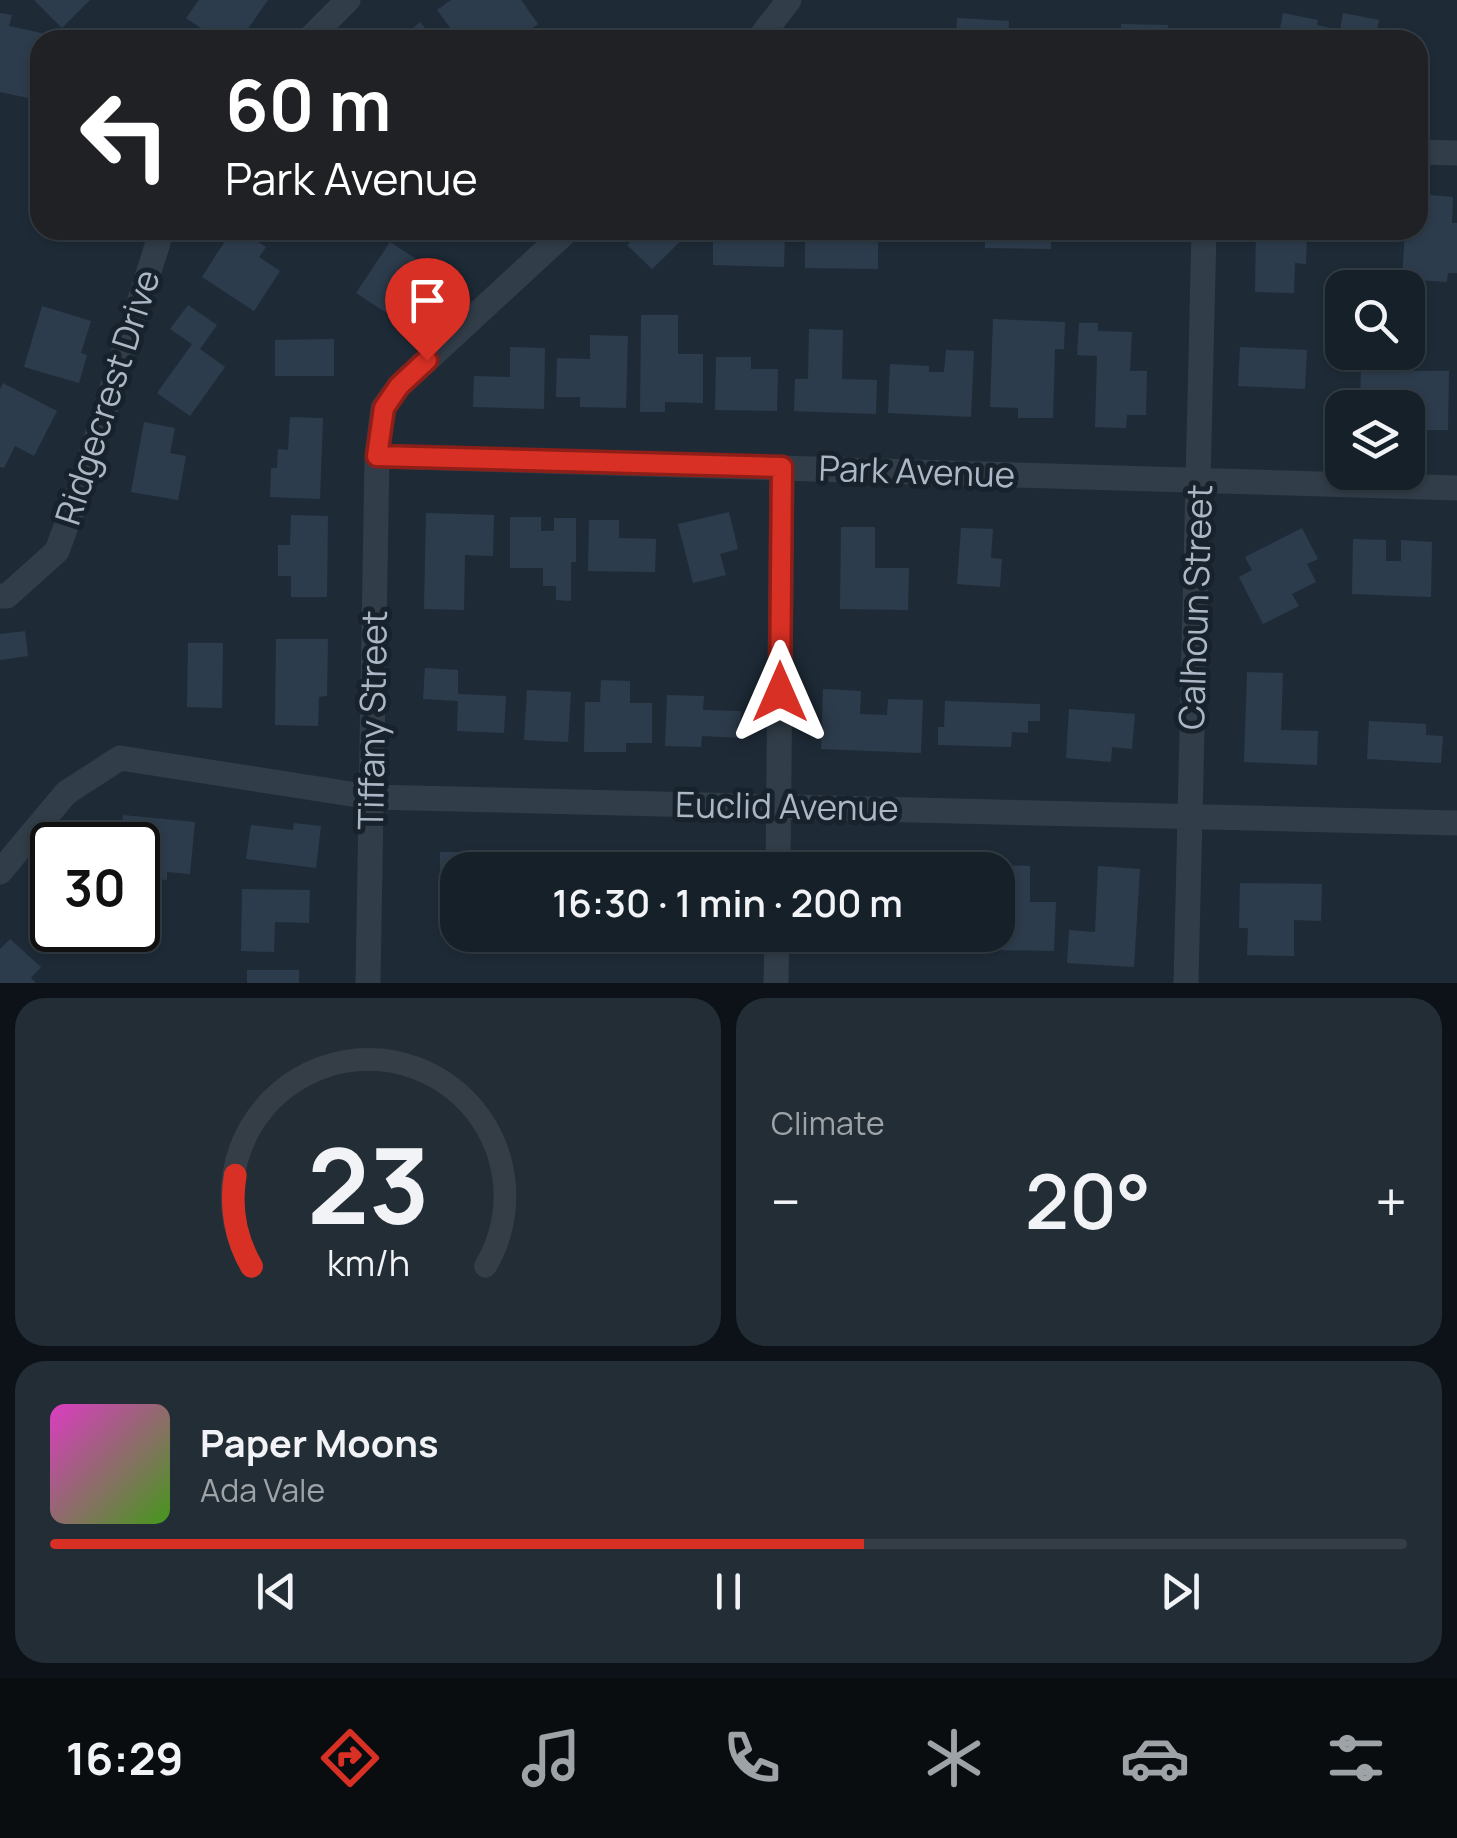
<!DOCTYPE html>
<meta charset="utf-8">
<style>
body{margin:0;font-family:Manrope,sans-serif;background:#232d35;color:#f1f3f6;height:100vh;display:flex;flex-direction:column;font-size:38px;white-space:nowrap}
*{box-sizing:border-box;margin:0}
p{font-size:32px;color:#9ea3a8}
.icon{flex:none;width:55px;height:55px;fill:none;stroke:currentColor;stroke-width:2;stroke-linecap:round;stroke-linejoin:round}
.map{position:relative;height:983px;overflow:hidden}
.side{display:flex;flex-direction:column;gap:15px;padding:15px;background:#0c1217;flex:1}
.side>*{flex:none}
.hud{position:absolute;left:30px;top:30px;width:1398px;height:210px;border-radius:30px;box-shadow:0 2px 8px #0004,0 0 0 2px #353e46;background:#202124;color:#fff;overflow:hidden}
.buttons{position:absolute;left:1325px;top:270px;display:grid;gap:20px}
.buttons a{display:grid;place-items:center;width:100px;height:100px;border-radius:20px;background:#162029;box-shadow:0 2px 8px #0004,0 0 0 2px #353e46;font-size:50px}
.speed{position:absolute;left:30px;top:822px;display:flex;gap:20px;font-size:50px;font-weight:700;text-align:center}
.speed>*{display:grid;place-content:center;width:130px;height:130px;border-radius:50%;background:#162029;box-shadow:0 2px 8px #0004,0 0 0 2px #353e46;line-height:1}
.speed .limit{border:5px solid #111;border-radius:15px;background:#fff;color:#111}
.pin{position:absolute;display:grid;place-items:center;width:85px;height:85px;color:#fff;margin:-102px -42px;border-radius:50% 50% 50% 0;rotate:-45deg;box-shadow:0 0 10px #0007}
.pin .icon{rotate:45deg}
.me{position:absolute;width:110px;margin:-55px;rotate:0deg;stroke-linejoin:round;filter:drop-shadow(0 0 8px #0008)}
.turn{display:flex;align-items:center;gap:35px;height:210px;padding:0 30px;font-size:45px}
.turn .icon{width:130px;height:130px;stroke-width:2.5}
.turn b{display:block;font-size:70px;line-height:85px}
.big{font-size:75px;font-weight:600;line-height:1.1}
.side .card{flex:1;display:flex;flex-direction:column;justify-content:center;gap:15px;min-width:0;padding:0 35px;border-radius:30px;background:#232d35}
.side .dial{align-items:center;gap:0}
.dial svg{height:260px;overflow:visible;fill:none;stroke:#353e46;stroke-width:7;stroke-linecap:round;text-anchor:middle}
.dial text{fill:#f1f3f6;stroke:none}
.song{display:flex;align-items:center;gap:30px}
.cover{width:120px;height:120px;border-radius:15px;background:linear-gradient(135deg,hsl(310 70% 55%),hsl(100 70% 35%))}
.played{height:10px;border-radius:5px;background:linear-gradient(90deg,#d93025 60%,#353e46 60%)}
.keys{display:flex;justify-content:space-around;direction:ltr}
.heat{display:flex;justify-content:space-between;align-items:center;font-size:55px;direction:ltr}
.side .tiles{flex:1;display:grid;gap:15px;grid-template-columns:1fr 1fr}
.card:last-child{grid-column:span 2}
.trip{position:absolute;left:440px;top:852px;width:575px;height:100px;border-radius:30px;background:#162029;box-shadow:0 2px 8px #0004,0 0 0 2px #353e46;font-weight:600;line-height:100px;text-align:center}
.menu{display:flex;height:160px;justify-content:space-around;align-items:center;background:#090d10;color:#9ea3a8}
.menu .icon{width:70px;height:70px}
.menu .selected{color:#d93025}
.menu b{font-size:45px;color:#f1f3f6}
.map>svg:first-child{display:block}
.building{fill:#2d3c4c}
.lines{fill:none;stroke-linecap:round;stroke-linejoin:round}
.minor{stroke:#313d48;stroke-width:25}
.route-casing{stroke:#8d1f18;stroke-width:25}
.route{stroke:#d93025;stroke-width:18}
.labels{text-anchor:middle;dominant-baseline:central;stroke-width:10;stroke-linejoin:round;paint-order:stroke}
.street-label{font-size:35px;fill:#abb7c5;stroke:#17222c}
</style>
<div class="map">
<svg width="1457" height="983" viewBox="0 0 1457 983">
<rect width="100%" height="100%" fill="#1e2b37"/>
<path class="building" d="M34,0H90L62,28Z
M199,0H268L240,40H218L186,18Z
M451,0H521L538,24L516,40H459L437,10Z
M0,13L12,15L9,26L46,34L45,40H40V65L33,99L0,92Z
M1283,13L1318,20L1317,25L1340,30L1343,13L1379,20L1375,40H1278Z
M957,18L1009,21L1008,40H956Z
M420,22L435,40H399Z
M1121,24L1168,25L1167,40H1085V36L1121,37Z
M1418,194L1453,197L1452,223H1457V273H1448L1447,282L1402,279L1405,230H1418Z
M232,230H240L266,247L259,257L280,271L254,311L202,277Z
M643,230H686L689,233L652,269L627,245Z
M713,230H785L784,267L713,265Z
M805,230H878V269L805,268Z
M985,230H1051V249L985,248Z
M1256,230H1307L1306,264L1295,263L1294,293L1255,292Z
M390,242L433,270L399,321L356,293Z
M188,305L217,325L200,349L225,367L190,416L157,393L192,344L170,329Z
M42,306L91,321L81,353L87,355L79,383L24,367Z
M641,315H678V354H703V403L665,402V412H640Z
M993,319L1065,322L1064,349H1055L1053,418H1018V408L990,407Z
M1079,323H1098V331L1132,332L1130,371H1147L1146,415H1127L1126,428L1095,427L1097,356L1077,355Z
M809,329L843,330L842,379L877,380L876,414L794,411L795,379H808Z
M590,335L628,336L626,408L580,407V397H556L557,358L590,359Z
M334,339V376H275V340Z
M510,347L545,348L544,409L473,407L474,376L510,377Z
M1240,347L1307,350L1305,389L1238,386Z
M946,350L974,351L971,417L888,413L890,364L929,366V372H944Z
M716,357H751V369H778L777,411L715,410Z
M1361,363H1389V371H1449L1448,430H1413V423H1408V408H1360Z
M3,383L57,411L34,456L15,446L4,468L0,467V389Z
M290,417L323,418L320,499L270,497L271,468H277L278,449L288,450Z
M144,422L175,428L170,453L186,456L178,500L131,492Z
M729,512L738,549L720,554L726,575L693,583L678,524Z
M426,513L494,515L493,556L465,555L464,610L424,609Z
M291,515L328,516L327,597H291V576H278V545H290Z
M510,517H541V531H554V518H576V562H571V601L556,600V586H543V568H510Z
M589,520H619V538L656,539L655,572L588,571Z
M841,527H875V568H909L908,610L840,609Z
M961,528L993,529L991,558L1002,559L1000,587L957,584Z
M1302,528L1318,559L1307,564L1316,582L1292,594L1299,606L1263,624L1239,577L1252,570L1245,557Z
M1353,539L1386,540V561H1401V540L1432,542L1431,597L1352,594Z
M25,631L28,656L0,660V634Z
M276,639H328L327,696L319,697L318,726L275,725Z
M188,643H223L222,708L187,707Z
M425,668L458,670V694L506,696L504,733L457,731L458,701L423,699Z
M1247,672L1283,673L1281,730L1318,731L1317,765L1244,762Z
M601,680L630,681V703H652V743H626V752H584L585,702H600Z
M823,689L861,691L860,714L887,715L888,699L923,700L921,753L821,749Z
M527,690L571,692L568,742L524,740Z
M667,695L704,696L703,710L741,711L740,738L702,736L701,747L665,746Z
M945,701L1040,704V721H1028V733L1012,732L1011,747L938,745V727H944Z
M1069,709L1135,714L1132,749L1112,747L1111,762L1066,758Z
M1369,721L1426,724V735L1443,736L1441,763L1367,759Z
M123,815L195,822L190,874L167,872V880L139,878L142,852H138V845H120Z
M294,823L321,826L316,868L246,859L251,825L293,830Z
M440,852H475V870H458V935H440Z
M508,854L538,855L537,866L551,867V870H507Z
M582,855H620V866L645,867V870H582Z
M826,860L868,862L867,870H826Z
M669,861L726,865V870H668Z
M942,863L976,864L975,870H942Z
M998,865L1030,866V902H1056L1054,951L996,950Z
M1098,866L1140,869L1134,967L1067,963L1069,930L1095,932Z
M1240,883L1322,884L1321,921L1294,920V956L1247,955L1248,928H1239Z
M242,889L310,890L309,923L275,922L274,952L241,951Z
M79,930H105L97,942Z
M939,935H979L978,952L938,950Z
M10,939L41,967L31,978L36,983H0V949Z
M247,970H299V983H247Z"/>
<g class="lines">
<path class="minor" d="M308,40L348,0
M758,40L789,0
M1418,152L1457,153
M377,456L1457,488
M0,596H7L57,551L84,477L162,230
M778,870L782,467
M0,872L66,793L120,758L370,797L1457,823
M368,983L377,456L383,408L399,386L568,230
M776,983L777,935
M1186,983L1204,230"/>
</g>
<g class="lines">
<defs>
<path id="route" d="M427,360L399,386L384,408L377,456L782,467L780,692"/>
</defs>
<use href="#route" class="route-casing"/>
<use href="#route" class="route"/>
</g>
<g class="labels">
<g class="street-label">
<text transform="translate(107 397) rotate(-72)">Ridgecrest Drive</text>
<text transform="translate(917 471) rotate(2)">Park Avenue</text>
<text transform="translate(1195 607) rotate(-88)">Calhoun Street</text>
<text transform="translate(372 720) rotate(-89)">Tiffany Street</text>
<text transform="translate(787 806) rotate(1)">Euclid Avenue</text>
</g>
</g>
</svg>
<div class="buttons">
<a><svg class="icon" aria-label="search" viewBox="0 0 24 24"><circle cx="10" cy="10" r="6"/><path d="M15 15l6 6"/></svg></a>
<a><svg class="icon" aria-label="layers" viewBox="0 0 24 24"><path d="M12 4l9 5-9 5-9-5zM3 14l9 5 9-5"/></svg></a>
</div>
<div class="speed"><div class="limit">30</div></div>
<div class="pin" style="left:427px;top:360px;background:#d93025"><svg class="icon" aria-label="arrive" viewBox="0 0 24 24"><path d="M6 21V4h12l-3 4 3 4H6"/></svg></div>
<svg class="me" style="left:780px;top:692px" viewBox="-20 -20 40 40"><path d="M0-17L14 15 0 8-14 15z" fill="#d93025" stroke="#fff" stroke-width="4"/></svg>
<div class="trip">16:30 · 1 min · 200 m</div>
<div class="hud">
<div class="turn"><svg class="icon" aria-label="left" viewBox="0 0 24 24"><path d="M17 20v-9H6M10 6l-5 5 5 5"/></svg><div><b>60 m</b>Park Avenue</div></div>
</div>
</div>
<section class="side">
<div class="tiles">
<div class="card dial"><svg viewBox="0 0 100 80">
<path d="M14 69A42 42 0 1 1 86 69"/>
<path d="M14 69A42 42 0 0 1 9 41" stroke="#d93025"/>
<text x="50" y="56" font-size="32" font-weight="700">23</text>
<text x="50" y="72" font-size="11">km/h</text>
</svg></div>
<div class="card"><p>Climate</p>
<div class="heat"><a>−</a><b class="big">20°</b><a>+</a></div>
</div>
<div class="card">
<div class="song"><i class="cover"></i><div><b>Paper Moons</b><p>Ada Vale</p></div></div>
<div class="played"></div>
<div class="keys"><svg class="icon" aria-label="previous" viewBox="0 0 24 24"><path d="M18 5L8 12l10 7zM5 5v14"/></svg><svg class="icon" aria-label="pause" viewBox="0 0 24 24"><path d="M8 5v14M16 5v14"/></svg><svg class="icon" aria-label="next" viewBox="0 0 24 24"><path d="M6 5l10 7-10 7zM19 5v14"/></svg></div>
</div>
</div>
</section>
<nav class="menu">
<b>16:29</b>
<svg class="icon selected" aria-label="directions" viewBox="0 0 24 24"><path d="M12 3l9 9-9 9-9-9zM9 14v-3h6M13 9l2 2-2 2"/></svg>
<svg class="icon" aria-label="music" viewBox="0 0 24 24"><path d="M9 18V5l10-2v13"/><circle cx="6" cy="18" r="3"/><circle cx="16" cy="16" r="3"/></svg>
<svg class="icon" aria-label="phone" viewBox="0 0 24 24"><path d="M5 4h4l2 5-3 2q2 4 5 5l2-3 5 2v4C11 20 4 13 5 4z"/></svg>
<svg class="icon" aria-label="climate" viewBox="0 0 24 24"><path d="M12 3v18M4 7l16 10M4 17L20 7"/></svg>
<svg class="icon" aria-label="car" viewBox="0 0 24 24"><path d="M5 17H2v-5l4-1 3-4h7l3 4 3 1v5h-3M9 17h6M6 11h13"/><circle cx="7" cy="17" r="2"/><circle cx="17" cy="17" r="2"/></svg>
<svg class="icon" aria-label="filters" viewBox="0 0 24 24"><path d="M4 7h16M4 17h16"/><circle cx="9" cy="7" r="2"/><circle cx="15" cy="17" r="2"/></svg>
</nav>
